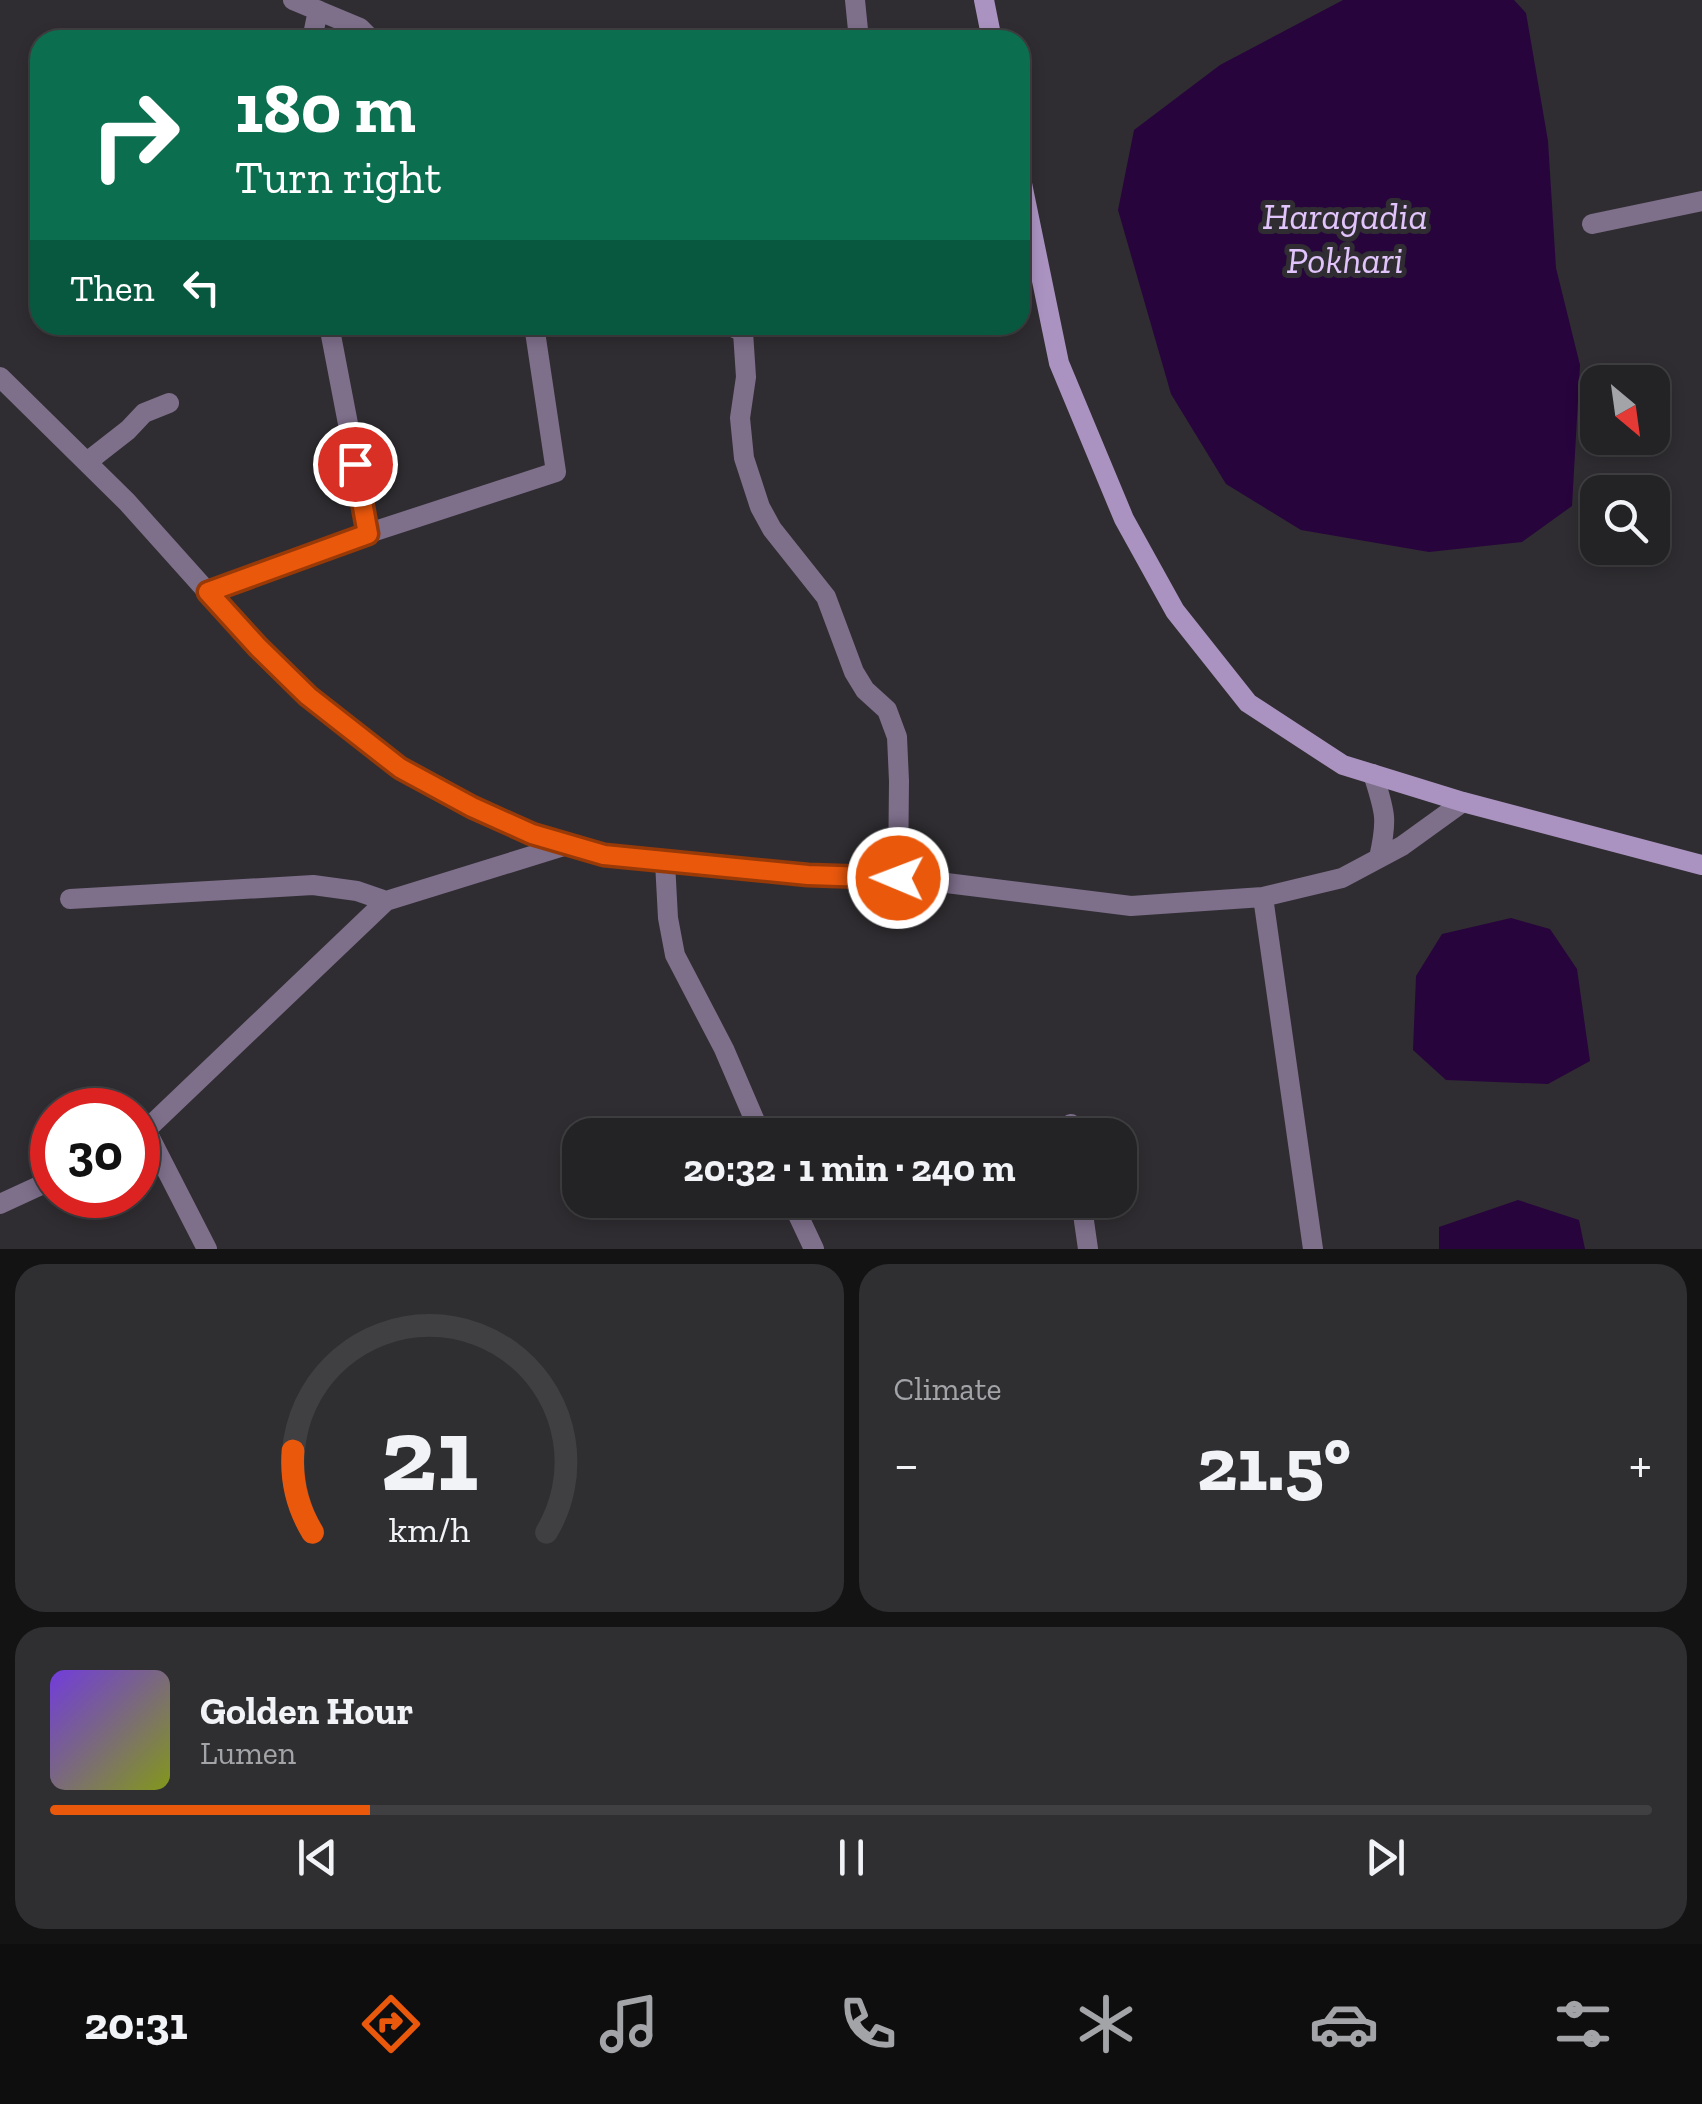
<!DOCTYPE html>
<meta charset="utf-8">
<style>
body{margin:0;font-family:"Zilla Slab",serif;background:#2f2f32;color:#f1f3f6;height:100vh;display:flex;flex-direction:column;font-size:38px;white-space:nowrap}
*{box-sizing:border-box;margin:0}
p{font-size:32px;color:#a3a4a7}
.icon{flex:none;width:55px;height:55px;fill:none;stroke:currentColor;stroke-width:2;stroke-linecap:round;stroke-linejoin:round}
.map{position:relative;height:1249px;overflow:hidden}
.drawer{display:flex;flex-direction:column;gap:15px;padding:15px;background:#131314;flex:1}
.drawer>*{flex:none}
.guide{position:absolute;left:30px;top:30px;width:1000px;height:305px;border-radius:30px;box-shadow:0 5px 15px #0003,0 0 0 2px #403f42;background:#0b6e4f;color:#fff;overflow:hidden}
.needle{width:65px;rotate:151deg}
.buttons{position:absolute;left:1580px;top:365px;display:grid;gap:20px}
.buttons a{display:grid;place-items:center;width:90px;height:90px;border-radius:20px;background:#232225;box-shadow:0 5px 15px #0003,0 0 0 2px #403f42;font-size:50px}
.speed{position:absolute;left:30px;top:1088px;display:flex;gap:20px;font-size:50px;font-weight:700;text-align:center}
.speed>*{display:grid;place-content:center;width:130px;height:130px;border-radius:50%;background:#232225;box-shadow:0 5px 15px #0003,0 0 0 2px #403f42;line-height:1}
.speed .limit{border:15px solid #d22;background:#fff;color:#111}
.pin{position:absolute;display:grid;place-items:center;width:85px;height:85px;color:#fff;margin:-42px;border:5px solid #fff;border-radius:50%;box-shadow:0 2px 10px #0007}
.me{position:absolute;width:110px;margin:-55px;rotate:271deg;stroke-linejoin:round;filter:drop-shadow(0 0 8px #0008)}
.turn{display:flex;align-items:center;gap:35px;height:210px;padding:0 40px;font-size:45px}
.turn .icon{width:130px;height:130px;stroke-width:2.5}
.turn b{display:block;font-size:70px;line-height:85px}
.then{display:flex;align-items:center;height:95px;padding:0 40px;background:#0003;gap:20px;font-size:38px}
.big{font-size:75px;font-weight:700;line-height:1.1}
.drawer .widget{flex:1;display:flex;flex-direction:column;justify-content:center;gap:15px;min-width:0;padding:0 35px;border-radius:30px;background:#2f2f32}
.drawer .dial{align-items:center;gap:0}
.dial svg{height:260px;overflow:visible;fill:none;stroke:#403f42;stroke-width:7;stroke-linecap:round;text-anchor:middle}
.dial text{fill:#f1f3f6;stroke:none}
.song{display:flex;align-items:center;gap:30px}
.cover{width:120px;height:120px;border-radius:15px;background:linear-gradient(135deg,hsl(260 70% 55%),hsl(70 70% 35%))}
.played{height:10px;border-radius:5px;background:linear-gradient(90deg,#ea580c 20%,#403f42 20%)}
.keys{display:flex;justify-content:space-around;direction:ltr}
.heat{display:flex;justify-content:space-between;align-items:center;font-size:55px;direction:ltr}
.drawer .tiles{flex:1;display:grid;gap:15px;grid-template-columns:1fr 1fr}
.widget:last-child{grid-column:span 2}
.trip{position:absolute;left:562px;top:1118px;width:575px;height:100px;border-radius:30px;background:#232225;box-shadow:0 5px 15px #0003,0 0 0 2px #403f42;font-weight:700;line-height:100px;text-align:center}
.menu{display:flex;height:160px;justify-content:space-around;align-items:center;background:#0e0e0f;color:#a3a4a7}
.menu .icon{width:70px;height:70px}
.menu .current{color:#ea580c}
.menu b{font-size:45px;color:#f1f3f6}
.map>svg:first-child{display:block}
.water{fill:#28043d}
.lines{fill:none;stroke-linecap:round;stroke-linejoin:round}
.street{stroke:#7e6f8b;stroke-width:20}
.secondary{stroke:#ab93c1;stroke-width:20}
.route-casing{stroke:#983908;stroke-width:25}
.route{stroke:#ea580c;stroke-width:18}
.labels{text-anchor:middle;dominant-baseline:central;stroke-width:10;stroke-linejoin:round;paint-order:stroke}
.water-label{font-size:38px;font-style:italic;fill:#e1c4fb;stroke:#2f2d31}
</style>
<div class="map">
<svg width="1702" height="1249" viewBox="0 0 1702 1249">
<rect width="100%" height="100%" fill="#2f2d31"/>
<path class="water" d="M1343,0H1514L1526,13L1548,141L1556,268L1580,365L1572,506L1522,542L1429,552L1301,530L1226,484L1171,394L1118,210L1134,130L1220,65Z
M1511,918L1550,929L1577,969L1590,1061L1548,1084L1446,1080L1413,1050L1416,976L1442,934Z
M1518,1200L1579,1220L1585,1249H1439V1227Z"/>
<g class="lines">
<path class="street" d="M293,0L360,28L372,40
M855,0L859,40
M312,40L318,10
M1592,224L1702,201
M657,325H666
M728,325L743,332L746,377L740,418L744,458L760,507L772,529L826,597L854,672L865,690L887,710L897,737L899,781L898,877
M0,377L127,502L257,647L308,696L400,768L472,807L532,833L604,855L808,875L898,877L1131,906L1263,897L1342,878L1402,846L1463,802
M87,462L128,430L144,413L169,403
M369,533L556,472L534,325
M209,593L369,533L329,325
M1373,774C1385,812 1388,818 1379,858
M665,862L668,918L675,955L724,1049L761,1135
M1263,897L1313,1249
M70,899L313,885L357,891L386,901
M1071,1124L1072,1135
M146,1130L386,901L567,845
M138,1134L146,1130L207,1249
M791,1200L814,1249
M1081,1200L1088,1249
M0,1204L52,1180"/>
<path class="secondary" d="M984,0L992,40
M1020,174L1059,363L1124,519L1175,611L1248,703L1343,765L1463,802L1702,865"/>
</g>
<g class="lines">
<defs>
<path id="route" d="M355,464L368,534L208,592L258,647L308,696L400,768L472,807L532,834L604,855L808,875L898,878"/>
</defs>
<use href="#route" class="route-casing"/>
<use href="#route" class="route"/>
</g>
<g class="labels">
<g class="water-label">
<text x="1345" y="216">Haragadia<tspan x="1345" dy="44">Pokhari</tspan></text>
</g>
</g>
</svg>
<div class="buttons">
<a><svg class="needle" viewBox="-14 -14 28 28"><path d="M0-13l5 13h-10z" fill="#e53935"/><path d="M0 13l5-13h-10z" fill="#a3a4a7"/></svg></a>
<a><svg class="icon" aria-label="search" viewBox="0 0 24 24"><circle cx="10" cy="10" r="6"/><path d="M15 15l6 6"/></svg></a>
</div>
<div class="speed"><div class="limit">30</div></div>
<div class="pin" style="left:355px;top:464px;background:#d93025"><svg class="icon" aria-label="arrive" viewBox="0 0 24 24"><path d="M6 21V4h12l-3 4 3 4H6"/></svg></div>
<svg class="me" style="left:898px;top:878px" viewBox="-20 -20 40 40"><circle r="17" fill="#ea580c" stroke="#fff" stroke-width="3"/><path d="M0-11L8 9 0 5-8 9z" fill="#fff"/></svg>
<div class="trip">20:32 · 1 min · 240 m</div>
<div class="guide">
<div class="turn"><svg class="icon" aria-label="right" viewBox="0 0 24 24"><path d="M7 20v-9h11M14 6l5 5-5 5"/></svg><div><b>180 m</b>Turn right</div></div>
<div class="then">Then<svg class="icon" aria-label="left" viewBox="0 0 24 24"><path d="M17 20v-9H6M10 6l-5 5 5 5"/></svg></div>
</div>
</div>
<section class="drawer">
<div class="tiles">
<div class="widget dial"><svg viewBox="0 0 100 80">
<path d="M14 69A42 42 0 1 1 86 69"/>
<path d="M14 69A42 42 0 0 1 8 44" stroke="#ea580c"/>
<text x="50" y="56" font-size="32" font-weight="700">21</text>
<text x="50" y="72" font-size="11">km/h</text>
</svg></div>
<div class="widget"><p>Climate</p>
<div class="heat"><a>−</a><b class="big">21.5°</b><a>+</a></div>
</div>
<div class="widget">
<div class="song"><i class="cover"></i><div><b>Golden Hour</b><p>Lumen</p></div></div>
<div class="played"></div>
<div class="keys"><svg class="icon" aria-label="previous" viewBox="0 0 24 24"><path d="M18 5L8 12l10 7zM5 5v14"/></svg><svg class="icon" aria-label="pause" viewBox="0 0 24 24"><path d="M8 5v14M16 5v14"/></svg><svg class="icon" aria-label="next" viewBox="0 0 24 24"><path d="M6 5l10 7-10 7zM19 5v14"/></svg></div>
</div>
</div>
</section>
<nav class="menu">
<b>20:31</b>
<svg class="icon current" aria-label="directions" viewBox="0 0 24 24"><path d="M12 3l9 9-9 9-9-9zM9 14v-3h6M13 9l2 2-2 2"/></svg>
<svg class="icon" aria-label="music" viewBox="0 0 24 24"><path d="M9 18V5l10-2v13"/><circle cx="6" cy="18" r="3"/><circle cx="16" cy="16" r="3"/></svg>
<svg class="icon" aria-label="phone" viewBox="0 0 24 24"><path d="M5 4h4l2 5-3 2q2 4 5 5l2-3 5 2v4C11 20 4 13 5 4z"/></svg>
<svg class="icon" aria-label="climate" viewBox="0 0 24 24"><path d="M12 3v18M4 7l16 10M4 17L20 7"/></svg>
<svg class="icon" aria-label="car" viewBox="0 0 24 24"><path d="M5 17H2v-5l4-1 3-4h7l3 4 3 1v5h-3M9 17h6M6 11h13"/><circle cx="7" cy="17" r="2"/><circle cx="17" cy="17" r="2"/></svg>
<svg class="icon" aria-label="filters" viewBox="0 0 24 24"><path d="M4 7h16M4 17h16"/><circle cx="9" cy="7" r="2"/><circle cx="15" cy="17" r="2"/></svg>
</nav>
